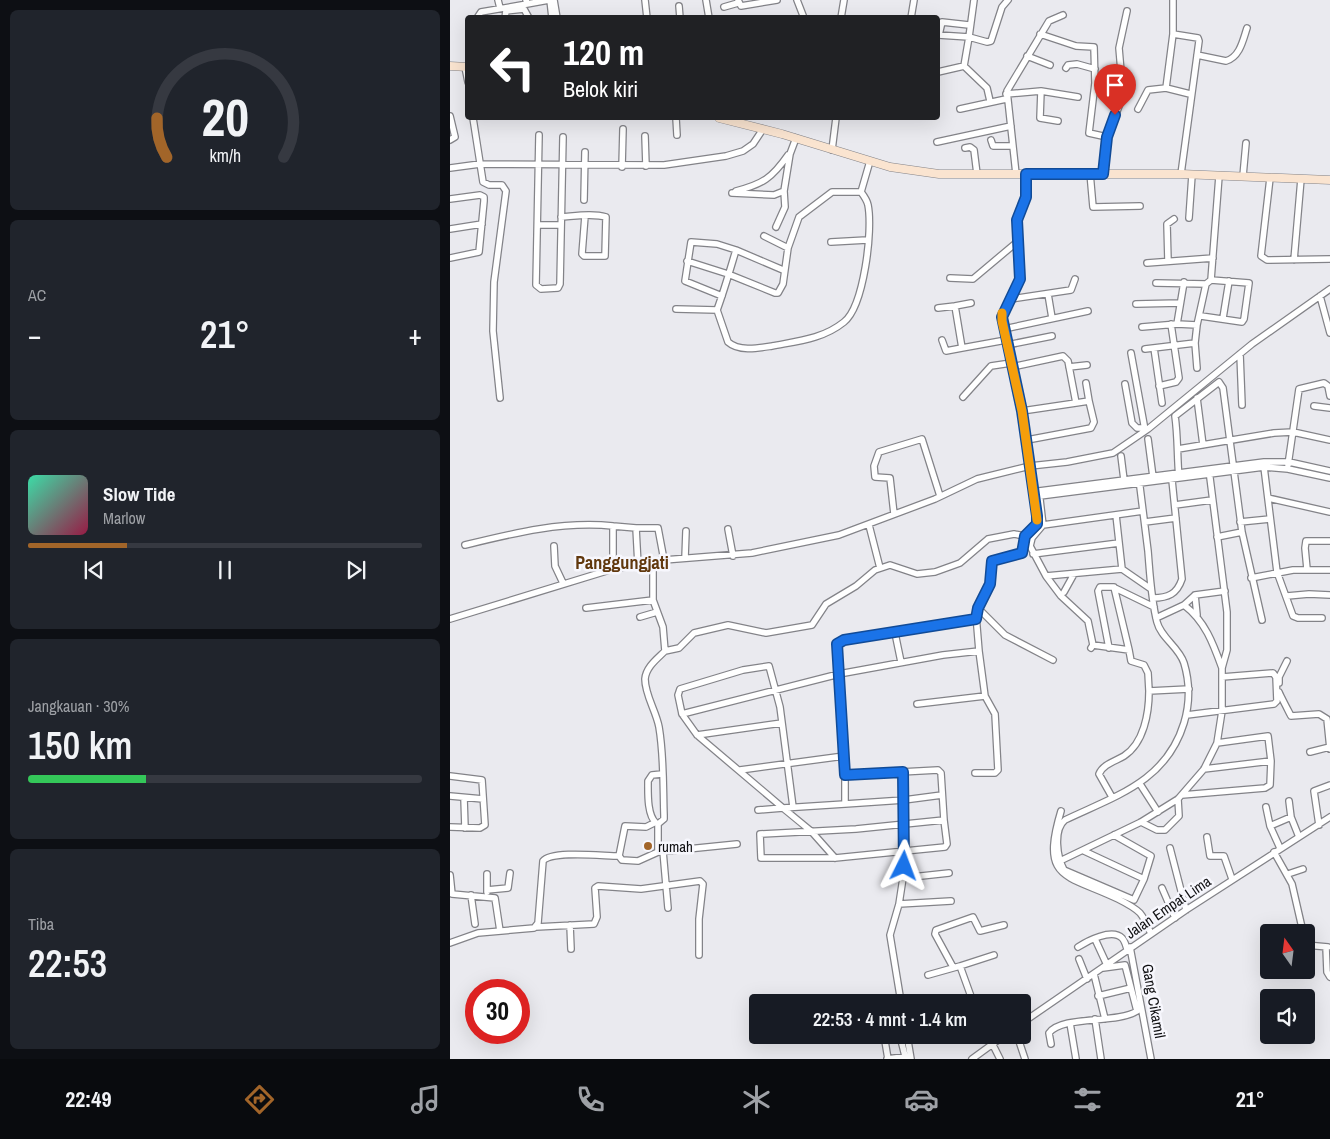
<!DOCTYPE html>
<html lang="id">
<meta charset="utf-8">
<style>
body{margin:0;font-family:"Archivo Narrow",sans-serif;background:#20242c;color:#f1f3f6;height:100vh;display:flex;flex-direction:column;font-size:19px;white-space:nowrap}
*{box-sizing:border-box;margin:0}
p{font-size:16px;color:#9ea1a6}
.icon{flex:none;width:28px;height:28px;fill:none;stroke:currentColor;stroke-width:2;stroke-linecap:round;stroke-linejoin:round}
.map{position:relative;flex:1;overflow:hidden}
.side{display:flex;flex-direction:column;gap:10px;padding:10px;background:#0d0f14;width:450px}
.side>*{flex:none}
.banner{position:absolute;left:15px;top:15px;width:475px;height:105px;border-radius:5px;box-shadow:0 5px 20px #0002;background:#202124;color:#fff;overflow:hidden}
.needle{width:32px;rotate:346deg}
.buttons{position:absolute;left:810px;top:924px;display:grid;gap:10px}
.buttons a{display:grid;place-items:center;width:55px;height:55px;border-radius:5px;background:#171b24;box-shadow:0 5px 20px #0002;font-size:25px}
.speed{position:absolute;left:15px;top:979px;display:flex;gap:10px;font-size:25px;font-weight:700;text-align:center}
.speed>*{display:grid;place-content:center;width:65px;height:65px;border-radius:50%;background:#171b24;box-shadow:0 5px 20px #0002;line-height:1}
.speed .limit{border:8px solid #d22;background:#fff;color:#111}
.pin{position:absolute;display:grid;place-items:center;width:42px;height:42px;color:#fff;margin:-51px -21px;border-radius:50% 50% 50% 0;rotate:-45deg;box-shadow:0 0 5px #0007}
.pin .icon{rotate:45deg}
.me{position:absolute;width:55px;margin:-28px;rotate:3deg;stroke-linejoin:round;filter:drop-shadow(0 0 4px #0008)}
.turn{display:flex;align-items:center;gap:18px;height:105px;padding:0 15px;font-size:22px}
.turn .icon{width:65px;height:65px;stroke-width:2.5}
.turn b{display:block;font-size:35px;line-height:42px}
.big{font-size:38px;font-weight:600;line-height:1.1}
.side .widget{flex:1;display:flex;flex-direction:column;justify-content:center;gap:8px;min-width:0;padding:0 18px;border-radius:8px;background:#20242c}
.side .dial{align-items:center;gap:0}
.dial svg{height:130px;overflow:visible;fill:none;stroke:#363941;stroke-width:7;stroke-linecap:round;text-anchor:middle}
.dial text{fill:#f1f3f6;stroke:none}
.song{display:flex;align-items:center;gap:15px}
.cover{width:60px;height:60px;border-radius:8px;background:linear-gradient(135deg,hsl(160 70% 55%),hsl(340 70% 35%))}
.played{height:5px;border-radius:2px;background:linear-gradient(90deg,#a26529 25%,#363941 25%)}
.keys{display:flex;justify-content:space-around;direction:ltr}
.heat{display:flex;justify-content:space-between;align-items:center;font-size:28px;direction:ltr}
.charge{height:8px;border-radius:4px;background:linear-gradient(90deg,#34c759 30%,#363941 0)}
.trip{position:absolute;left:299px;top:994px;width:282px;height:50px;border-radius:5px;background:#171b24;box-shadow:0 5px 20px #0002;font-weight:600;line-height:50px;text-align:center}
.tabs{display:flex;height:80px;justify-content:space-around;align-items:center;background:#090b0e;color:#9ea1a6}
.tabs .icon{width:35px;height:35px}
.tabs .on{color:#a26529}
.tabs b{font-size:22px;color:#f1f3f6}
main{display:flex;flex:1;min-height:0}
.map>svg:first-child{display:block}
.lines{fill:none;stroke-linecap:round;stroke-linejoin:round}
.street-casing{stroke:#838388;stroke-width:8}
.secondary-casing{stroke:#838388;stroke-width:9}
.street{stroke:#fff;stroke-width:5.5}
.secondary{stroke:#fae4d0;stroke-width:8}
.route-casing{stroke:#114b97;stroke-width:12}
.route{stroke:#1a73e8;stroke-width:9}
.slow{stroke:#f59e0b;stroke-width:9}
.poi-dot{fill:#a26529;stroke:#f7f7fd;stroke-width:2}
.labels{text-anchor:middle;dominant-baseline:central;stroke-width:5;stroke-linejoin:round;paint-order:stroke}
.poi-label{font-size:15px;fill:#0f0f11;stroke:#f7f7fd;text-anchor:start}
.street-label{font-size:15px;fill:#0f0f11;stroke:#f7f7fd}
.quarter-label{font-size:18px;font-weight:bold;fill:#61380d;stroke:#f7f7fd}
</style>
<main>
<section class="side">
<div class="widget dial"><svg viewBox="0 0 100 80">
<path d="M14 69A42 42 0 1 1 86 69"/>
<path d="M14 69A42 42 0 0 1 8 45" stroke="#a26529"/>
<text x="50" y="56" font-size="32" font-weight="700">20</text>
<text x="50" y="72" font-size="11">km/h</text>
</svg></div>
<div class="widget"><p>AC</p>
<div class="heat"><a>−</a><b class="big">21°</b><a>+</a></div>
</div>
<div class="widget">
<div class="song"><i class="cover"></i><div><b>Slow Tide</b><p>Marlow</p></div></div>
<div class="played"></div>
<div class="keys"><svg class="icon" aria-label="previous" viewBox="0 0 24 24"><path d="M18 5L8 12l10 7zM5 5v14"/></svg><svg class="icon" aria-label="pause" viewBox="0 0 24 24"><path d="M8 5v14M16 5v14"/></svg><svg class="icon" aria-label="next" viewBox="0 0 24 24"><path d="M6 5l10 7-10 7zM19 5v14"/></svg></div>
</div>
<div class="widget"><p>Jangkauan · 30%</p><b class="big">150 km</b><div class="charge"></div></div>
<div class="widget"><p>Tiba</p><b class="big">22:53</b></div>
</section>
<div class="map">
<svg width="880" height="1059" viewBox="0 0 880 1059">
<rect width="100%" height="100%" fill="#eaeaef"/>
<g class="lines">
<defs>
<path id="street" d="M48,0L50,8
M100,0L102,18
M104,0L107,18
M195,0L197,18
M256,0L259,18
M288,0L291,6L327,0
M347,0L354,18
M77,4L99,0
M229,6L230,18
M274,7L288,3
M27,18L31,12L77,4L76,0
M55,18L56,11L74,9L79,18
M391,18L394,0
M461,18L464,0
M590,34L626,46L644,47L645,83L639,133L657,137
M723,34V0
M488,35L519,37L524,0
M489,35L492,22L519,25
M747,55L776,61C790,57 793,40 797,28
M577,56L600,65
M514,66L519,37L537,42L541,41L552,7L558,0
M15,67L18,82
M616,68L618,65L627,64L645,69
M488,72L514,66L537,88L540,101
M591,91L590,118L608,121
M556,94L591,91L628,97
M510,109L556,99
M688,109L698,90L716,88
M0,116L5,137L0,140
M23,118L33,182L39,185H52L56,191L44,282L43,331L50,398
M226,118L227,135
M89,135L86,285L91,289L108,288L110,284L113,137
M195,136L196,166
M541,140L543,146H563
M487,142L561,126
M515,148L520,147L524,150L527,174
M382,150L386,118
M172,167L173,129
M0,168L30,164L214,165L276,156L293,151L303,144L313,129
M640,173L643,207L690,206
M566,174L557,91L599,21L613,15
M653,174L657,137L671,101L672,83L669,48L677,11
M731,174L749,41L748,38L723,34L716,88L740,94
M793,176L796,143
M820,178L811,256L817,260L880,259
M286,191C313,184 322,178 338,155
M282,193L324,195L334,191L340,154L346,138
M0,199L30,195L34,197V201L29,252L0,258
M134,200L135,152
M111,217C125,216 143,213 156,217L155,256H134L132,254L135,216
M739,218L742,175
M88,225H110
M326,227L335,207L334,191
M0,229L32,224
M314,236L338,248
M381,242L417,240
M286,250L333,270
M844,260L851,179
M237,261L278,274L325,293H328L333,284L338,248L349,217L382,192H411L420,161
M718,261L717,224L724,219
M697,263L763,258
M500,278L523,279L567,242
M706,283L756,284
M598,294L602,318
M272,296L235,281L241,242L267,244L286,250C280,270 274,291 267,310L278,342C289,352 309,348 322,346C348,341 373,339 394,322C414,306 423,230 418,205C417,200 414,196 411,192
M870,296L880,333
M561,299L621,290L625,279
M521,303L505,306L512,348L556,340
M686,304L730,303
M488,308L505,306
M226,309L267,310
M751,316L792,322L794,319L799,283L761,280
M773,318L779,281
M727,324L734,282
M747,325L745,343L747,368
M692,327L727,324L747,325L756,284L761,280L769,176
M554,329L638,311
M492,340L496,351L512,348
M557,345L602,336
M704,348L712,403
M695,349L745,343
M681,353L695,430
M790,354L792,405
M562,367L613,356L618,361L626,403L572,411
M619,367L637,365
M675,384L682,423L687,428H694
M709,386L726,382L729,378L721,324
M513,397L541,366L561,363
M747,398L753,445
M626,403L639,401L636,383
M864,406L880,408
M698,439L703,477
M577,440L641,428L644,422L639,401
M728,449L824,433L843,432L880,440
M671,456L674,480
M838,465L849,389L874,383L878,386L880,396
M814,467L827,572L843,616L848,618H872
M729,478C727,457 728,437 725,416L769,382L773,388L792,532L812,620
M590,496L814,467L838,469L880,478
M818,498L880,512
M725,505L762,500
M693,511L593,525L589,491L814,462H839L880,471
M444,514L440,478L425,477L424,466L429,452L472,439L490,496
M695,522L726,518
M790,522L820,519
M419,525L430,568
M593,525L582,538L580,546L596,576L672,569L666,515
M163,526L186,528L188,565
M186,528H208L214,560
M278,529L283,556
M767,537L792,532
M15,545C64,533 112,521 163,526V569
M104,546L105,566L113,583
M583,554L669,543
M235,558L236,531
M203,562V600L213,627L215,651C207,659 196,667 195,679C195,695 206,711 209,727C214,756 213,786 214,815V819L208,824V852L287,844
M672,569L701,589
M857,569L855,548L856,541H880
M596,576L611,596L638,621L643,645
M801,578L843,570H880
M665,588L704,607
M614,592L624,574
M745,595L747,615
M837,596L859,594L880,595
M703,598C718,598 727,594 732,579L722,480
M734,605C755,621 763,643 772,668
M136,608L203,600
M528,608L555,635L603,660
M190,617L207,612
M706,618L734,605L745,595L775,591
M0,619L163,569L214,560L302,553L389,535L485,499L527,479L580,466L617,462L663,453L698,429L802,344L880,289
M445,633L451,662
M641,648L643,645L679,650L681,661L694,665L698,673L699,691L739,689
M659,648L648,591L650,587H664L679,650
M215,651L229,648L244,633L278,625L316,633L362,625L376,604L406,586L425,570L440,565L467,574L485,572L510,563L538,539L564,534L575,536L587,524V516L572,411L552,317L570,279L567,220L576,197V174
M829,683V677L837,661
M829,692C830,695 839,712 841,716L869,714L877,719L880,749
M467,704L535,696L529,651
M232,714L228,695L230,689L293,670L319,666L330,707L343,807
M737,715L824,704L827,701L826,677L823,673L772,677
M247,735L332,723
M860,752L880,747
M754,769L821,761
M290,770L394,756
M453,772L454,800L492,795
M525,773H545L548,770L545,714L535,696
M395,775L488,770L491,773L494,820
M0,776L32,780L35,825L30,828L0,827
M690,784L708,812
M732,795L815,788L820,785L821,761L818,736L767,743
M0,796L33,799
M662,797L649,774C653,764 666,761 674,756C694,743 699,713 699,691
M14,798L15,828
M839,801L841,817L849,837
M395,804L333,808L247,735L232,714L389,674L493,655L529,651L526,615L540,584L542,561L572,553L575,536
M816,807L820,826L830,848
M308,810L333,808L361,831L385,858
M611,811C590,881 616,874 668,899C676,903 684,907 690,913C695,919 698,927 701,934
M494,820L497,844L495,847L385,858H311L310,834L406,829Z
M691,822L707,830H715L729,816L728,799
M206,823C197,815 198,793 198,781L202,775L212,774
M869,825L864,791L880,785
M820,826L841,817
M664,835L701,856L694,879
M757,837L760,856H774L782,879
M720,848L736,910
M213,851L218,908
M634,851L694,879L684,900L614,870C607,857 603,830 615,820C665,796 716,782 734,723C740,703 740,683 734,663C729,647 711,638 707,622C701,599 700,575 698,551C695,527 692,503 689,479
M824,852L842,884L853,932
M169,856L172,860L188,861L208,852
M610,861L691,822L728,799L754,769L767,743L772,711V668L777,650V612L759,470
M37,874V892
M838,874L853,869
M0,875L2,894L45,898L50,931
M453,878L499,873
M712,888L725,918
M37,890L58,888L60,873
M21,895L25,924
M449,904L501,901
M120,925L121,949
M86,927L144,924L147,917L145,888L148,886L191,889L250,881L253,884L249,919V955
M645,939L657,965
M0,943L28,933L84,928L88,923L93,861C102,850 153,856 169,856L175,826L196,827L204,823
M856,945L878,947
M628,947C637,941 662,928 672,938C675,941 676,946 677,949
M680,947L701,1059
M876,947L877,972L880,977
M629,959L637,979
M510,966L544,955
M503,967L485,934L486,930L523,917L530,931L554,925
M644,974L655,1019
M478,975L510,966L523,1002
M648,996L681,988
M369,1002H374
M451,1002L440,935L449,904L453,878L454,800L395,804V775L386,647L390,641L395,640L525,619
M645,1019L651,1059
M572,1023L736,910L880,817
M620,1023L626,1059
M434,1035L438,1059
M448,1035L450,1036L455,1056
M457,1035L461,1059
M538,1035L550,1059
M567,1035L575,1059
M601,1044L599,1033C612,1015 667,1024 687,1011L675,965L653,968
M437,1059L460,1056
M522,1059L555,1035"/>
<path id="secondary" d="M0,66L18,67
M269,118L332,134L440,167L489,174H731L880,180"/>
</defs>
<use href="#street" class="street-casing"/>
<use href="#secondary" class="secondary-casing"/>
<use href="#street" class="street"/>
<use href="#secondary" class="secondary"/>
</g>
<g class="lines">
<defs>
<path id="route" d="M454,866L453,772L395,775L387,644L394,640L526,619L528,608L540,584L542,561L572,553L575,536L587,524V516L572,411L552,317L570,279L567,220L576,197V174H653L657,137L665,115"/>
</defs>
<use href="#route" class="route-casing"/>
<use href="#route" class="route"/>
<path class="slow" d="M552,313V321L572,411L587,520"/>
</g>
<circle class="poi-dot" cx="198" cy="846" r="5"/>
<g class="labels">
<g class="poi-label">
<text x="208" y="846">rumah</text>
</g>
<g class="street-label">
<text transform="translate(718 907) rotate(-34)">Jalan Empat Lima</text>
<text transform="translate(704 1001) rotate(80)">Gang Cikamil</text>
</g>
<g class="quarter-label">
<text x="172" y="562">Panggungjati</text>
</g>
</g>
</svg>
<div class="buttons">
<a><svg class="needle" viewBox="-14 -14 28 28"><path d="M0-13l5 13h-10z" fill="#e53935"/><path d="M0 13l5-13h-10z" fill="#9ea1a6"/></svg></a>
<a><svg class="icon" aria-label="sound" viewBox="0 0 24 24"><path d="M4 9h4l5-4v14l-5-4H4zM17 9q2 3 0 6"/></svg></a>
</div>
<div class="speed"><div class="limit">30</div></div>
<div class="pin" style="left:665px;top:115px;background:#d93025"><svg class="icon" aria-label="arrive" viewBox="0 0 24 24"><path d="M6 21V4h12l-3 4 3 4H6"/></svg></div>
<svg class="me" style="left:454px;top:866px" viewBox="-20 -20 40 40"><path d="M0-17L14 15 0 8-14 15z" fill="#1a73e8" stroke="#fff" stroke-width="4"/></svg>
<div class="trip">22:53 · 4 mnt · 1.4 km</div>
<div class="banner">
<div class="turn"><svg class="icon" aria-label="left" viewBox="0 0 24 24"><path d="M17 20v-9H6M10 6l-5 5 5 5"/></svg><div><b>120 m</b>Belok kiri</div></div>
</div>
</div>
</main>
<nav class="tabs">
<b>22:49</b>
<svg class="icon on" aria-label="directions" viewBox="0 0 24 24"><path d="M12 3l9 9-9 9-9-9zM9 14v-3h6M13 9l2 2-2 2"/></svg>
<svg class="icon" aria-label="music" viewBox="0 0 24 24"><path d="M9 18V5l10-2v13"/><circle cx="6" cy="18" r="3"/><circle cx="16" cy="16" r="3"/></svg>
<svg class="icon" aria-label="phone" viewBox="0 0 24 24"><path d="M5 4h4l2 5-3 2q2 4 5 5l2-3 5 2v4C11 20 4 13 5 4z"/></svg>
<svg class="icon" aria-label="climate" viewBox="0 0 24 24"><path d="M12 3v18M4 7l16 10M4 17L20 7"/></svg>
<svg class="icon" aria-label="car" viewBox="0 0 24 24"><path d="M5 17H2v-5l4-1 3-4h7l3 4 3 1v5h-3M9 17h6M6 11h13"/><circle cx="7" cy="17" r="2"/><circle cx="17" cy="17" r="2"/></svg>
<svg class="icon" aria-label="filters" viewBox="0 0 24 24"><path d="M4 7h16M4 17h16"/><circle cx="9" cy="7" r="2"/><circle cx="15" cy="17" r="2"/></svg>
<b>21°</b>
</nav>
